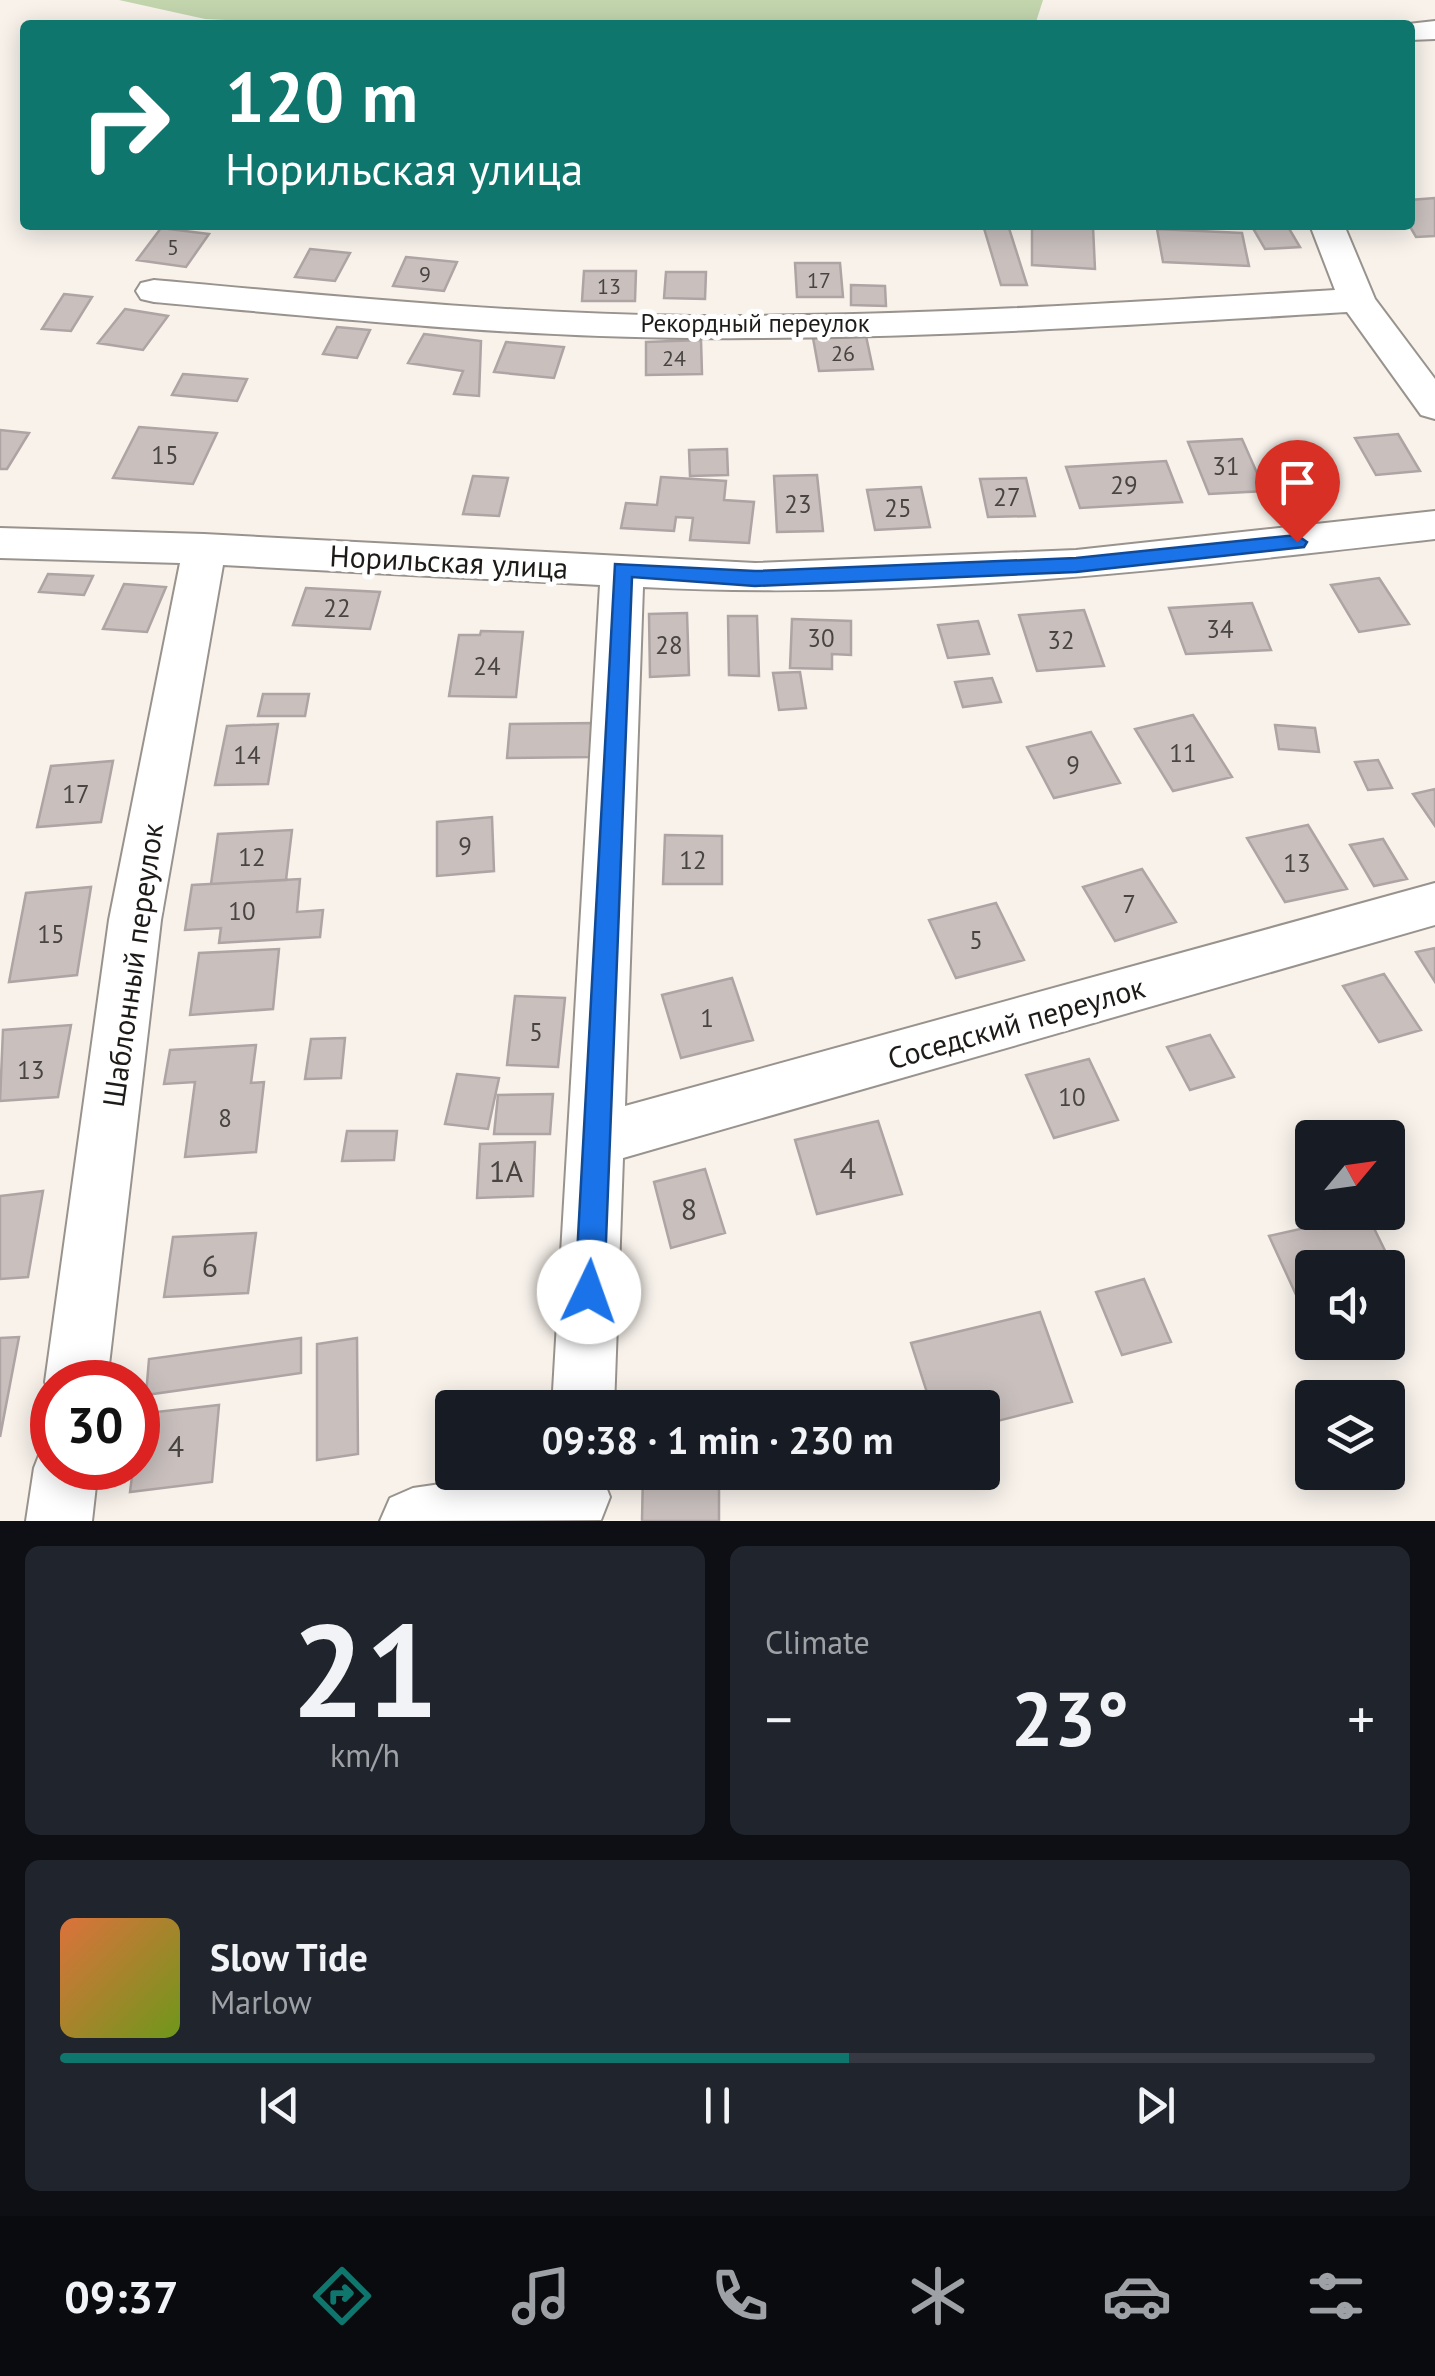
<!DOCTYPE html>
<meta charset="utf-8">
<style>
body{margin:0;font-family:"PT Sans",sans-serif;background:#20242c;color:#f1f3f6;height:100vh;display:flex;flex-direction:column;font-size:38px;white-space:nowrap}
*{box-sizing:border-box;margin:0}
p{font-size:32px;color:#9ea1a6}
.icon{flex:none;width:55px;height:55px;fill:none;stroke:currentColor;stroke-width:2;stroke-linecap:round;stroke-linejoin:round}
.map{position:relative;height:1521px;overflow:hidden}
.sheet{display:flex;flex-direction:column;gap:25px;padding:25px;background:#0d0f14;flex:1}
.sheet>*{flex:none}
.guide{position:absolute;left:20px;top:20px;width:1395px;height:210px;border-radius:10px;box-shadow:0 5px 25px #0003;background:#0f766e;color:#fff;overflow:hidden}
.needle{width:65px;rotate:61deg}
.fabs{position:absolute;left:1295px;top:1120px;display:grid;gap:20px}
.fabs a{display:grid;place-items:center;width:110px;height:110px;border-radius:10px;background:#171b24;box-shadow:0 5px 25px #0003;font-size:50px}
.speed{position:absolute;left:30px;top:1360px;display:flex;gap:20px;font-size:50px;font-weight:700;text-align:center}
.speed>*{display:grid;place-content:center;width:130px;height:130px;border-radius:50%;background:#171b24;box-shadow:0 5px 25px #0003;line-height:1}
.speed .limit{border:15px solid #d22;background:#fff;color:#111}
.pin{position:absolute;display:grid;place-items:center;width:85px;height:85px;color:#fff;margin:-102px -42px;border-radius:50% 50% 50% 0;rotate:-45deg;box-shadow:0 0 10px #0007}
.pin .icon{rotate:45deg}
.me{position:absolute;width:110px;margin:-55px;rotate:3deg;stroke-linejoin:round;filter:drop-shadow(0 0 8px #0008)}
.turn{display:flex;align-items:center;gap:35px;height:210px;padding:0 40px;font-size:45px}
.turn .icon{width:130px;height:130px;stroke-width:2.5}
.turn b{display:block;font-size:70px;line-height:85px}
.big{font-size:75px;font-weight:600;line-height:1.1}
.sheet .tile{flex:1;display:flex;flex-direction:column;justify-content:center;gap:15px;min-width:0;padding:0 35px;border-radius:15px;background:#20242c}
.sheet .dial{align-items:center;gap:0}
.dial b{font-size:130px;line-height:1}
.song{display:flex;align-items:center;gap:30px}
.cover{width:120px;height:120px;border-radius:15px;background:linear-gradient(135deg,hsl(20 70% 55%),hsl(80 70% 35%))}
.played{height:10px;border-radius:5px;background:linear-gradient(90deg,#0f766e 60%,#363941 60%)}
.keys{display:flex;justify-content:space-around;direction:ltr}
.heat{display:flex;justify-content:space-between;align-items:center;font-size:55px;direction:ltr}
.sheet .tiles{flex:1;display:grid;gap:25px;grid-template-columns:1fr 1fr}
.tile:last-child{grid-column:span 2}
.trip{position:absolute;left:435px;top:1390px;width:565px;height:100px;border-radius:10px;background:#171b24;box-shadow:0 5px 25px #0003;font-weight:600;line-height:100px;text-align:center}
.tabs{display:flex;height:160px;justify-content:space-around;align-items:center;background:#090b0e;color:#9ea1a6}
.tabs .icon{width:70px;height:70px}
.tabs .active{color:#0f766e}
.tabs b{font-size:45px;color:#f1f3f6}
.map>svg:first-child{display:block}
.green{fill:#c2d5ad}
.building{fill:#c9c0be;stroke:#ada4a3;stroke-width:2.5}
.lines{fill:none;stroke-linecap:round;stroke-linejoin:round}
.minor-casing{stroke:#99938d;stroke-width:4}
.minor{fill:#fff;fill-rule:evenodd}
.route{fill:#1a73e8;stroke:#114b97;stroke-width:2.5}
.labels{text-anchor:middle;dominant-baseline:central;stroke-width:10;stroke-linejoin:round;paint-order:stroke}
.far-number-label{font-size:22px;fill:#484442}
.far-street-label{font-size:25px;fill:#1d1a18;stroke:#fff}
.number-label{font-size:25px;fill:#484442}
.street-label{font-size:30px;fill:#1d1a18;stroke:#fff}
.near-number-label{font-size:30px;fill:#484442}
</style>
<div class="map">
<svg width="1435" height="1521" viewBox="0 0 1435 1521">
<rect width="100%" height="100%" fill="#f8f2eb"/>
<path class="green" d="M119,0H1043L1035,25H325L205,19Z"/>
<path class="building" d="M1435,198V236L1416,237L1409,225L1410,200Z
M983,225H1008L1027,285H1001Z
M1032,225L1093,227L1095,269L1032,265Z
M1251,225H1287L1300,247L1265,249Z
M161,228L209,234L186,267L137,260Z
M1157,229L1242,233L1249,266L1163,262Z
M310,249L350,253L335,281L295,277Z
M406,257L457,262L444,291L393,286Z
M795,263H840L843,297H797Z
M584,271H636L635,301H582Z
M666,272H706L705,299L664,298Z
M851,285L885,286L886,306L851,305Z
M64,294L92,297L71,331L42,329Z
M125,309L168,316L143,350L98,343Z
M337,327L370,330L357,358L323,354Z
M424,334L481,341L479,396L454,394L463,371L408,363Z
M866,336L873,369L819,371L813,338Z
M701,340L702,374L646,375V342Z
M506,342L564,347L554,378L494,372Z
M183,374L247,379L237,401L172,395Z
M139,427L217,433L193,484L113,478Z
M0,430L29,433L7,469H0Z
M1398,434L1420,471L1376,475L1355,438Z
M1242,439L1265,491L1209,494L1188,442Z
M727,449L728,475L690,476L689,450Z
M1166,461L1182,502L1080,508L1066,467Z
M817,475L823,531L777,532L774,476Z
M473,476L508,478L499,516L463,514Z
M661,477L726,481L724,500L754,502L749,543L690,540L693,518L676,517L674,531L621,528L626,503L657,505Z
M1026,478L1035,516L988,517L980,479Z
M921,487L930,527L875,530L867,490Z
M48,574L93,576L84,595L39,592Z
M1379,578L1409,624L1359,632L1331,585Z
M124,584L166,587L147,632L103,629Z
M306,588L380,592L370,629L293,625Z
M1252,603L1271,650L1186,654L1169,608Z
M1084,610L1104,666L1037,671L1019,615Z
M687,613L689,675L650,677L649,614Z
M728,616H757L759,676L729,675Z
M792,619L851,621V655L832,654V669L790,668Z
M978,621L989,654L948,658L938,625Z
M481,631L523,632L516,697L449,696L459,635H480Z
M800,672L806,708L779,710L773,673Z
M992,678L1001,702L963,707L955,682Z
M263,694H309L305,716H258Z
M1193,715L1232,777L1173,791L1135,729Z
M594,723L593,757L507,758L510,724Z
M278,724L268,784L215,785L227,726Z
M1275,725L1315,728L1319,752L1279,749Z
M1091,732L1120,783L1054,798L1027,747Z
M1378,760L1392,788L1368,790L1355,762Z
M113,761L101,822L37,827L51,766Z
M1435,789V826L1413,794Z
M492,817L494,871L437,876V822Z
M1308,825L1347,889L1285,902L1247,838Z
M292,830L286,880L211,884L218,834Z
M665,835L722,836V884H663Z
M1383,839L1407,879L1374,886L1350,845Z
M1142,869L1176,922L1115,941L1083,887Z
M300,879L297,912L323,910L320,937L219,943L221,928L185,930L192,885Z
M91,887L77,975L9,982L26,893Z
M996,903L1024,960L956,978L929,920Z
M1435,948V982L1416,952Z
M279,949L273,1009L190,1015L199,953Z
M1384,974L1421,1030L1379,1042L1343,986Z
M732,978L753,1040L681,1058L662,995Z
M515,996L565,998L558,1067L507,1065Z
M71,1025L58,1097L0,1101L3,1030Z
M1210,1035L1234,1077L1190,1090L1167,1047Z
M345,1038L341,1078L305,1079L311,1039Z
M256,1045L251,1083L264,1082L256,1152L185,1157L195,1082L164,1084L170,1050Z
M1089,1059L1118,1120L1054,1138L1026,1075Z
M457,1074L499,1078L488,1129L445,1124Z
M553,1094L550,1134H494L498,1095Z
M878,1121L902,1194L817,1214L795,1140Z
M347,1131H397L394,1160L342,1161Z
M535,1142L533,1196L477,1198L480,1144Z
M705,1169L725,1233L671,1248L654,1182Z
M43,1191L28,1277L0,1279V1196Z
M1367,1214L1394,1269L1312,1268V1322L1309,1323L1269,1236Z
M256,1233L248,1293L164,1297L173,1237Z
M1144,1279L1171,1342L1122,1355L1096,1292Z
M1040,1312L1072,1402L982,1425V1408H932L911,1343Z
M19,1337L0,1437V1338Z
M301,1338V1373L146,1395L149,1359Z
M357,1338L358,1454L317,1460V1344Z
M219,1405L212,1482L130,1492L133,1468H138V1414Z
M643,1472H719V1521H642Z"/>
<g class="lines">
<defs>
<path id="minor" d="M1435,21V39L1410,40V25H1399Z
M1310,225H1344L1375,299L1435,379V419L1421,415L1347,312C1128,325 909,340 690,338C510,337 332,318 154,302L141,299L136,291L141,283L154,280C333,296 512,314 691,316C906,317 1121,303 1335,290Z
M1435,511V539C1171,569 909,601 643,587L625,1106L1435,883V925L623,1158L614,1408H552L600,585L223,565L161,920L107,1382H52V1400L45,1382L109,920L180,563L0,558V528L204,534L755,563L1076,550Z
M52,1441V1468H98L92,1521H26L34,1468L43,1445Z
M523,1472L601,1474L610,1497L601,1520L380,1521L390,1498L413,1488Z"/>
</defs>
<use href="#minor" class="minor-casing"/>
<use href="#minor" class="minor"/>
</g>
<path class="route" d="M1297,535L1307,542L1304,547L1076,572L755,586L632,577L604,1292L599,1303L589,1307L579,1303L575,1292L615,564L755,571L1076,558Z"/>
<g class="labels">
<g class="far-number-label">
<text x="173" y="247">5</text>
<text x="425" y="274">9</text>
<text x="819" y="280">17</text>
<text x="609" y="286">13</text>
<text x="843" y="353">26</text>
<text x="674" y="358">24</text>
</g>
<g class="far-street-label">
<text x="755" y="323">Рекордный переулок</text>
</g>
<g class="number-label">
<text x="165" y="455">15</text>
<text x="1226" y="466">31</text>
<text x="1124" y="485">29</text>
<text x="1007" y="497">27</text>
<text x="798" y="504">23</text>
<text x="898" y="508">25</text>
<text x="337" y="608">22</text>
<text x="1220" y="629">34</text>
<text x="821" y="638">30</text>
<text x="1061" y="640">32</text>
<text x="669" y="645">28</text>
<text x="487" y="666">24</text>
<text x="1183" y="753">11</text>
<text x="247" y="755">14</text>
<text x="1073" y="765">9</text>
<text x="76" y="794">17</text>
<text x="465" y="846">9</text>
<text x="252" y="857">12</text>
<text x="693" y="860">12</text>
<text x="1297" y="863">13</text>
<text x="1129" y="904">7</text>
<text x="242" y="911">10</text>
<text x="51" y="934">15</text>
<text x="976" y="940">5</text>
<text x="707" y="1018">1</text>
<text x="536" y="1032">5</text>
<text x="31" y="1070">13</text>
<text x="1072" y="1097">10</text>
<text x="225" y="1118">8</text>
</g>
<g class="street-label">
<text transform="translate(449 561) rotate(3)">Норильская улица</text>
<text transform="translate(132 965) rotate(-82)">Шаблонный переулок</text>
<text transform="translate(1016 1022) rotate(-16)">Соседский переулок</text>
</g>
<g class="near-number-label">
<text x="848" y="1167">4</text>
<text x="506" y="1170">1А</text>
<text x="689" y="1208">8</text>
<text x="210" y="1265">6</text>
<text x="176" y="1445">4</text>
</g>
</g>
</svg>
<div class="fabs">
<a><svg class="needle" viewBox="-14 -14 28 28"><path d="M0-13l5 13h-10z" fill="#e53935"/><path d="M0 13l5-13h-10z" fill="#9ea1a6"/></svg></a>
<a><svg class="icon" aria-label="sound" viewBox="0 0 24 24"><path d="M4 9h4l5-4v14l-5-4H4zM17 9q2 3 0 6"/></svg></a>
<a><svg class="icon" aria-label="layers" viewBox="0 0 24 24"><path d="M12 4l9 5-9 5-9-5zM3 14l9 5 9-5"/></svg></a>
</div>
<div class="speed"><div class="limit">30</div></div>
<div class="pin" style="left:1297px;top:542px;background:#d93025"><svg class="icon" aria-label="arrive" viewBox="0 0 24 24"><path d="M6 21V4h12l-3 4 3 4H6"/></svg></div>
<svg class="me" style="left:589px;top:1292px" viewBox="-20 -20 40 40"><circle r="19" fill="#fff"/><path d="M0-13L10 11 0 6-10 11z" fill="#1a73e8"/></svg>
<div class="trip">09:38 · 1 min · 230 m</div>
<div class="guide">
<div class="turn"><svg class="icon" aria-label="right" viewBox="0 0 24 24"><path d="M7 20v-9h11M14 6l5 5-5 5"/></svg><div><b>120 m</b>Норильская улица</div></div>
</div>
</div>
<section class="sheet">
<div class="tiles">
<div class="tile dial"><b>21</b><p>km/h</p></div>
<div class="tile"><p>Climate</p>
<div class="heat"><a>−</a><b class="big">23°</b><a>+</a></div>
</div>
<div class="tile">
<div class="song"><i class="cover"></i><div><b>Slow Tide</b><p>Marlow</p></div></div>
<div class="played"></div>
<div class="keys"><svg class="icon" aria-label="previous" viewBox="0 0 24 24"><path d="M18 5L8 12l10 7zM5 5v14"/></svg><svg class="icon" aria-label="pause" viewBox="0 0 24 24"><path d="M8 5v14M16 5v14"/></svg><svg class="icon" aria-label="next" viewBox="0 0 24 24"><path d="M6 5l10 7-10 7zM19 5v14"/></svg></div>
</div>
</div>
</section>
<nav class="tabs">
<b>09:37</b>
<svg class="icon active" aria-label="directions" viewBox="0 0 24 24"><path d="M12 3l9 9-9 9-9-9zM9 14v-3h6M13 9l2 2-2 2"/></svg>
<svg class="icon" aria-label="music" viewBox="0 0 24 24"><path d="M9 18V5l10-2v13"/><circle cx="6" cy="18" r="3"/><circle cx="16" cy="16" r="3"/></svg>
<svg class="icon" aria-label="phone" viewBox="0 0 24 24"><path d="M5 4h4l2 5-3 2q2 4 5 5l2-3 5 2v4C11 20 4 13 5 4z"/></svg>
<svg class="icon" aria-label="climate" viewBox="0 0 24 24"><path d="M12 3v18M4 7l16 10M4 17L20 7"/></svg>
<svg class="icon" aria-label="car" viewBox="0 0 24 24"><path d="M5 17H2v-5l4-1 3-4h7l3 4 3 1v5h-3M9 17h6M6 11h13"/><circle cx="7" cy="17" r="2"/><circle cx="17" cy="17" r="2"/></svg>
<svg class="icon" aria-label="filters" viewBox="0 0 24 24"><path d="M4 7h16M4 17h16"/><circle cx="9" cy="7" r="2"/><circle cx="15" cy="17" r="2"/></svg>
</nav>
